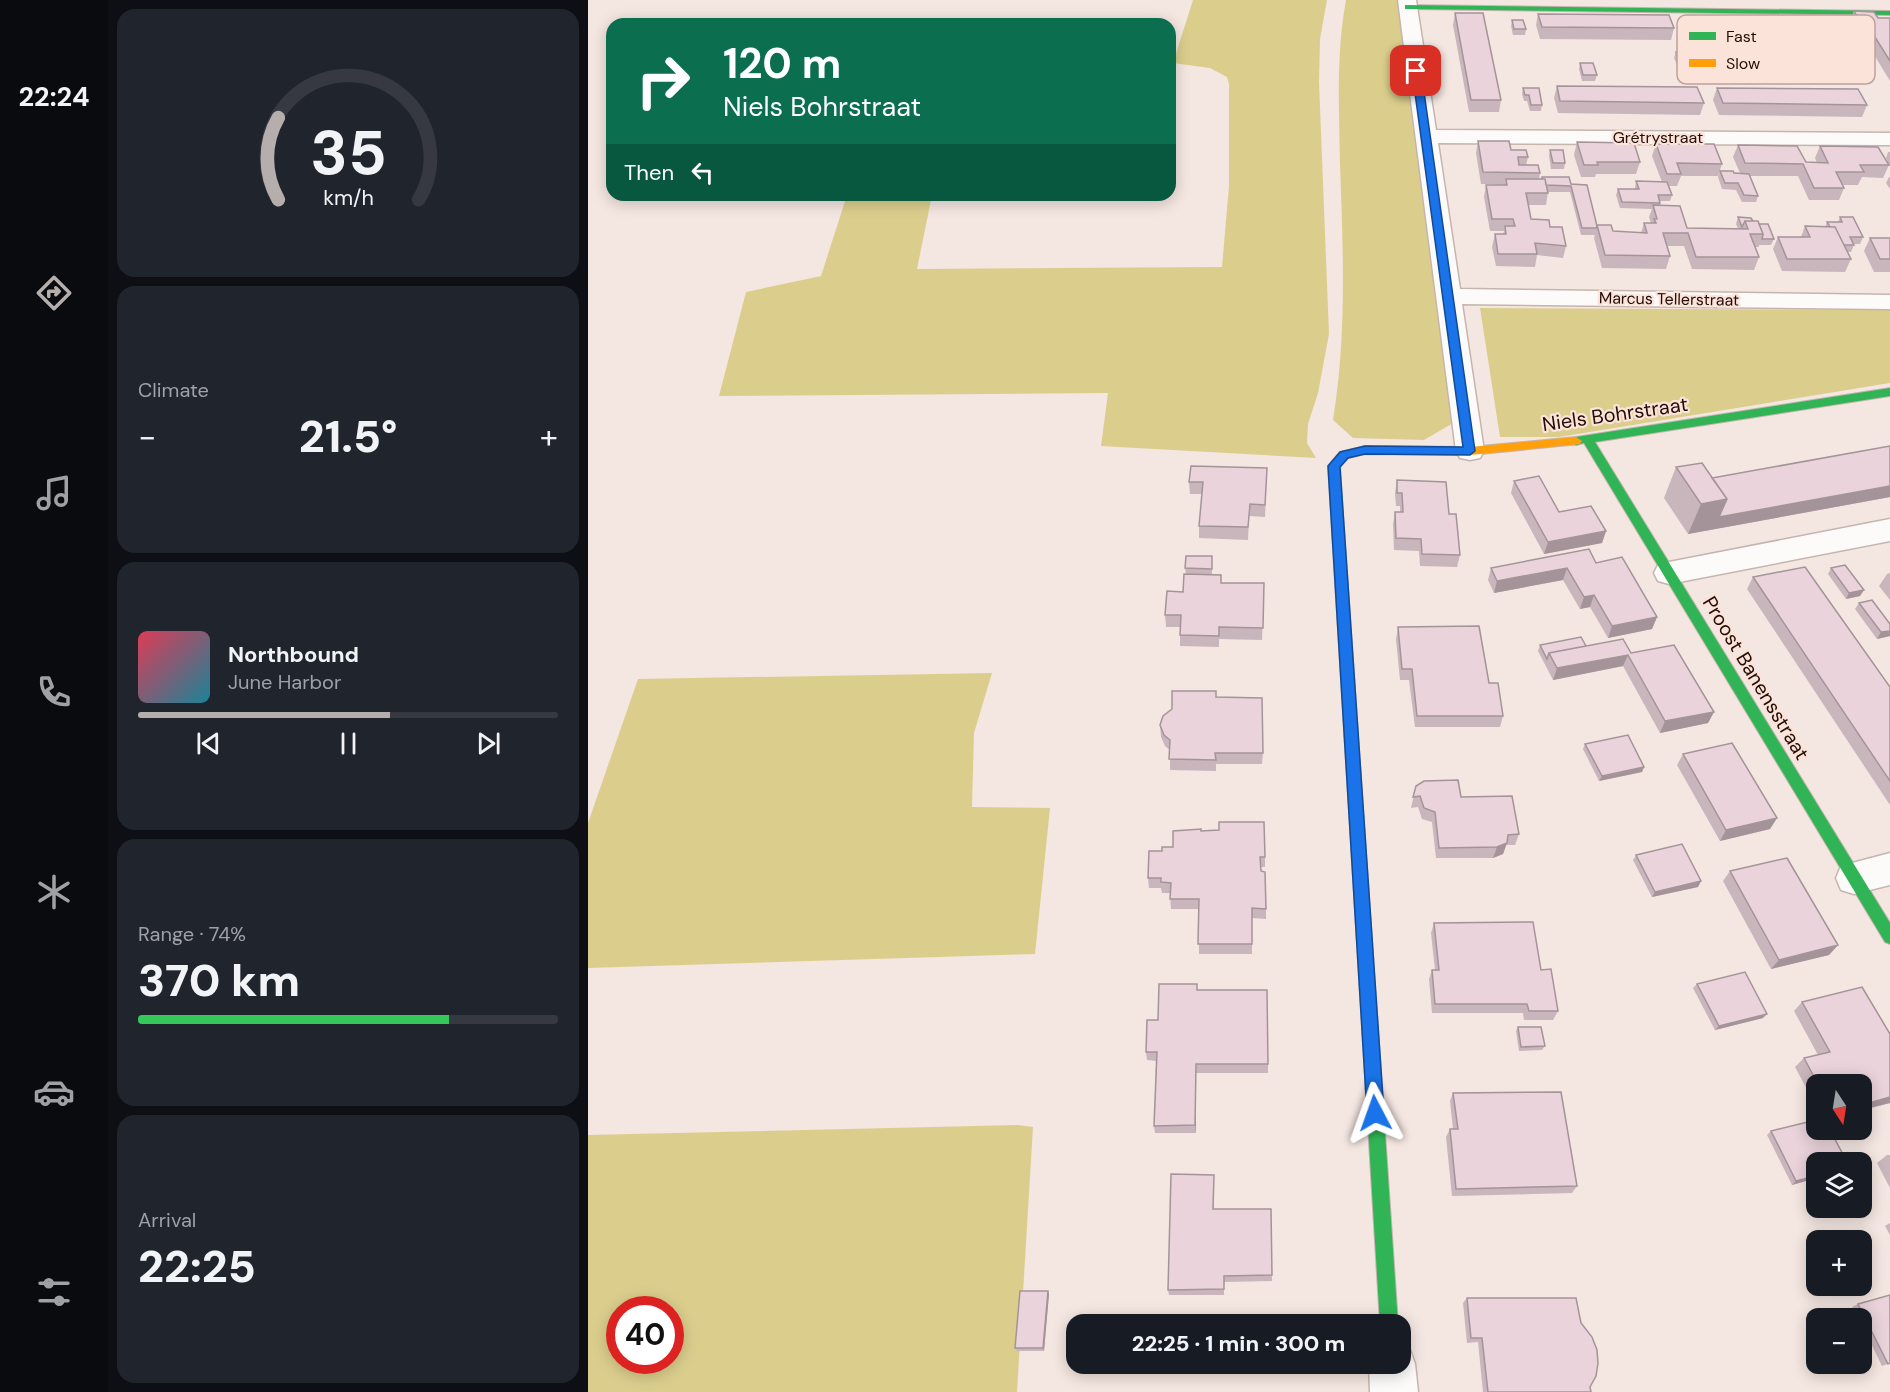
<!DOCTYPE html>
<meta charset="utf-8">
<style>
body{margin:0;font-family:"DM Sans",sans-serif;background:#20242c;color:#f1f3f6;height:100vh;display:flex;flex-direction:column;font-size:22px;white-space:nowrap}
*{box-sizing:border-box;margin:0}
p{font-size:20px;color:#9ea1a6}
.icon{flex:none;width:33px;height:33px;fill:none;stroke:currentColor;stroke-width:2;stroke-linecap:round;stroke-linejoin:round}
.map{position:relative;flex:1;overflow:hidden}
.drawer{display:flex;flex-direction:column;gap:9px;padding:9px;background:#0d0f14;width:480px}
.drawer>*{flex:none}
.guide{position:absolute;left:18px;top:18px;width:570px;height:183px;border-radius:18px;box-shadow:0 3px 15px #0003;background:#0b6e4f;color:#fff;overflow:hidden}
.needle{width:39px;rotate:168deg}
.controls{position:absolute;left:1218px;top:1074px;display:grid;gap:12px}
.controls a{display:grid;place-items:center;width:66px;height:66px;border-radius:12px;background:#171b24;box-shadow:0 3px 15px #0003;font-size:30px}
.speed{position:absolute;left:18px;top:1296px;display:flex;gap:12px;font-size:30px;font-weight:700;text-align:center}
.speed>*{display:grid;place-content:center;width:78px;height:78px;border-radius:50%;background:#171b24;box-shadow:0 3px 15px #0003;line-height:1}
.speed .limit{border:9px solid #d22;background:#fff;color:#111}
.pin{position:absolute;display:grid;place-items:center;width:51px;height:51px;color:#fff;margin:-26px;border-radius:12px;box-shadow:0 3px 9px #0006}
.me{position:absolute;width:66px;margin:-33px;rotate:356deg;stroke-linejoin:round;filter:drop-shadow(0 0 4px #0008)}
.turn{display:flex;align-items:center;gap:21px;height:126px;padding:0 18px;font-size:27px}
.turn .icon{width:78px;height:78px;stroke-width:2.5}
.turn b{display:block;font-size:42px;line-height:51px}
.then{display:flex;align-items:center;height:57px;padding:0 18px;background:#0003;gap:12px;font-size:22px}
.big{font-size:45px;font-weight:800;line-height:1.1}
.drawer .widget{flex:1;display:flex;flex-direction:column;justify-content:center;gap:9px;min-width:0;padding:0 21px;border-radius:18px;background:#20242c}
.drawer .dial{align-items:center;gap:0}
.dial svg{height:156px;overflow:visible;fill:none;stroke:#363941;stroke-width:7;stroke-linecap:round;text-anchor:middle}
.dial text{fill:#f1f3f6;stroke:none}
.song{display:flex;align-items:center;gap:18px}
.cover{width:72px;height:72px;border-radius:9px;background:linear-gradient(135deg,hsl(350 70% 55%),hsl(190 70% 35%))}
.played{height:6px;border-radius:3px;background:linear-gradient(90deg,#b5aead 60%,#363941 60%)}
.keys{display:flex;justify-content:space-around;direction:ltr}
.heat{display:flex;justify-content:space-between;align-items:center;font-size:33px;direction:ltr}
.charge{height:9px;border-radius:4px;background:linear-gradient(90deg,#34c759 74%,#363941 0)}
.trip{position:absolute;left:478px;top:1314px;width:345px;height:60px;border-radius:18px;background:#171b24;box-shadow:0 3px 15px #0003;font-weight:800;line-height:60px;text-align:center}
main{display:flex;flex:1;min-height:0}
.dock{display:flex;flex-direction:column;width:108px;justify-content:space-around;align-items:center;background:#090b0e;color:#9ea1a6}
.dock .icon{width:42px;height:42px}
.dock .on{color:#b5aead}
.dock b{font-size:27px;color:#f1f3f6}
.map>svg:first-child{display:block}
.green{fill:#dbce8d;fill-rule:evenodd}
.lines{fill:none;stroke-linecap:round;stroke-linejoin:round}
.street-casing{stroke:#c6b5ae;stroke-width:3}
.fast-casing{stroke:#c6b5ae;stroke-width:2}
.slow-casing{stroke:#c6b5ae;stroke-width:2}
.street{fill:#fdfbfa;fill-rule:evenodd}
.fast{fill:#30b455;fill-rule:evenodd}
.slow{fill:#ff9f0a;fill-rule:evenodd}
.wall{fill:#c9b5bc}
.shaded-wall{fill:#a49499}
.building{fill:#ead3db;stroke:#a49499;stroke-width:1.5}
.route{fill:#1a73e8;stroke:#114b97;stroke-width:1.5}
.labels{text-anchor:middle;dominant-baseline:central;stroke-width:4.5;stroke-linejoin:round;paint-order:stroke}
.far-street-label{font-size:16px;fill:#230e06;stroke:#fce3d9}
.street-label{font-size:20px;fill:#230e06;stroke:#fce3d9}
.key{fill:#fce3d9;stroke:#bba39a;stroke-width:1.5}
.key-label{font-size:16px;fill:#230e06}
</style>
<main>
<nav class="dock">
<b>22:24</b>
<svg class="icon on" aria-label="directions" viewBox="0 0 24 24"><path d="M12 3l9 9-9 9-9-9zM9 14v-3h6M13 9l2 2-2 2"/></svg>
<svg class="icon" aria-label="music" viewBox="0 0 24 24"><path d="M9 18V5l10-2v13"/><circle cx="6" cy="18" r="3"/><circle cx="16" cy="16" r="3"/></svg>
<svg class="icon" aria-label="phone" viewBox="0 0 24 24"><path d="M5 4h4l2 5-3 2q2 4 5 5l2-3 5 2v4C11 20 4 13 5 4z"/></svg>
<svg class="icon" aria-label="climate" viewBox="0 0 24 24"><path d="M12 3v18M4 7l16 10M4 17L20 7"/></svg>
<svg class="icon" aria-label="car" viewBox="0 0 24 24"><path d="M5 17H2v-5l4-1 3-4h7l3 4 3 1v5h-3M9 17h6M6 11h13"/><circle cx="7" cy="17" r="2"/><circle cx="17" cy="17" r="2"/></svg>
<svg class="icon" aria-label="filters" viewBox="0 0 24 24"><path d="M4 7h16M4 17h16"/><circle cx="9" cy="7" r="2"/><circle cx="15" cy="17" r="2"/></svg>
</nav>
<section class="drawer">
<div class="widget dial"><svg viewBox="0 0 100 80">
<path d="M14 69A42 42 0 1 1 86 69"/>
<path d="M14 69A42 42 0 0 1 14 27" stroke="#b5aead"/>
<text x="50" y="56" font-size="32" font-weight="700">35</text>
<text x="50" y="72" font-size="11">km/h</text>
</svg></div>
<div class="widget"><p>Climate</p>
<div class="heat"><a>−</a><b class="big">21.5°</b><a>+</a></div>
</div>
<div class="widget">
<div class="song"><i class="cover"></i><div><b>Northbound</b><p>June Harbor</p></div></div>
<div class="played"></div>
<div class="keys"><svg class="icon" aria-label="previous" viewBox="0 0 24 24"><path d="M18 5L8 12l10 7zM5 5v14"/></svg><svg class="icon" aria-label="pause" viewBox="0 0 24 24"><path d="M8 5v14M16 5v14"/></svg><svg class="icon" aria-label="next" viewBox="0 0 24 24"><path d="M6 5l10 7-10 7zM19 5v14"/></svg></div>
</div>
<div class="widget"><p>Range · 74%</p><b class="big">370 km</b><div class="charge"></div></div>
<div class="widget"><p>Arrival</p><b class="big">22:25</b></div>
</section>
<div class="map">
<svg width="1302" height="1392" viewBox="0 0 1302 1392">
<rect width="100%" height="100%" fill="#f4e6e1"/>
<path class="green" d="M605,0H739L732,39L731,82L741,334L730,393L720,424L719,443L728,458L513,446L520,393L131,396L158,292L233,276L259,195H344L329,269L634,267L641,186V84L639,77L622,68L585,63Z
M758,0H816L865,423L836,440L765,438L745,420C759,335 755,250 752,164C751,109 748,54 758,0Z
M892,308L1302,310V383L971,437H912Z
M404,673L386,733L384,807L462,808L447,954L0,968V823L50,679Z
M430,1125L445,1127L429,1392H0V1135ZM32,1310H82V1360H32Z"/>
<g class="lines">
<defs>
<path id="street" d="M810,0H828L848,130L1302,133V145L850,143L872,289L1302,295V309L874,304L896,451L892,458L882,460L872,458L868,451Z
M1302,519V541L1081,584L1070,581L1066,573L1070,565L1081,562Z
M1302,853V885L1266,894L1253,890L1248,878L1253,866Z
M813,1344L821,1347L827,1364L830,1392H782L781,1364H813Z"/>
<path id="fast" d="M817,5L1302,11V15L820,9H817Z
M1302,388V396L1007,442L1302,923V944L1297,942L996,443L988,445L982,441L988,437Z
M749,510L755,514L810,1324H792L743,514Z"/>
<path id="slow" d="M988,437L994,441L992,444L882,455L777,454L760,458L752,467L755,514L749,518L743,514L740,466L752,452L777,446L882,447Z"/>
</defs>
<use href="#street" class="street-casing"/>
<use href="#fast" class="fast-casing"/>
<use href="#slow" class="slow-casing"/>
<use href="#street" class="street"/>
<use href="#fast" class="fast"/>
<use href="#slow" class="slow"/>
</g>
<path class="wall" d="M1266,11L1290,18H1302V81L1271,30L1265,29L1261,23Z
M867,13L913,100L911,112H881L865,25Z
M950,14L1086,28L1083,40L952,39L948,25Z
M1098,16L1237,30L1232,42L1100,40L1095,27Z
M924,20L938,29L937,35H925L923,26Z
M1088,52L1116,62L1114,68L1090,67L1086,58Z
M992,63L1009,75L1007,81H994L991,69Z
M969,86L1116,103L1112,115L970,113L966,98Z
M935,88L954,105L953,111H942L939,101H936L934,94Z
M1129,88L1279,105L1274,117L1131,115L1125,100Z
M890,141L923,150L940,157L938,165L952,173L951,179H954V177L983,184L1009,226L1025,231L1053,233L1056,223H1063L1061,217L1064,209L1032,208L1028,195L1030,189H1047V188L1048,181L1074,182L1064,156L1068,144L1134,164L1130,176H1093L1089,186H1081L1084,195L1082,201H1072V205L1099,228L1150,229L1148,224L1150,217L1165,221L1171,224L1186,239L1183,245H1171V247H1167L1171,257L1166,270L1104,269L1096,246H1079L1082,256L1078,269L1014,268L1006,238L1007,235H993L982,192H960L958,205H940L943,219L962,227L978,246L975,258L949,255L947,267L908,266L904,247L907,234H915L916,231H902L896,197L898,185L917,184H893L888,153Z
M989,142L1052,162L1048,174H1008L1007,177H993L986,155Z
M1150,145L1218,162L1229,163L1227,158L1232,146L1301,165L1295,178L1274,177L1270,185H1255L1256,188L1251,200H1221L1210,176H1162L1170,196L1168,202H1154L1148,190L1134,189L1130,177L1132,171L1152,173L1145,157Z
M962,150L977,163L976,169H963L961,156Z
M1300,152H1302V166L1298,158Z
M1301,177H1302V189L1298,183Z
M1252,217L1275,237L1272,244H1265L1266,245L1263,252H1259L1263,259L1257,272L1194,271L1185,249L1190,237H1213L1217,226L1237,227L1239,222H1250Z
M1282,238H1302V272H1286L1276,251Z
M1302,446V497L1100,534L1076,498L1088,467L1124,478Z
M679,468L677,517L661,516L660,540L611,538V526L614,494H602L601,482Z
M809,480L861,514L872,555L869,567L832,566L831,551L806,550L805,524L807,512H812V506H808L807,493Z
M926,481L971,512L1018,531L1014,543L956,554L923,493Z
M624,556V574L633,583H676L674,640L631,639V647L592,646V627H578L577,615L595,592L598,574L597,568Z
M1008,563L1069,617L1064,629L1020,638L1002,607L992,609L975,580L906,593L900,580L903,568Z
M1243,568L1272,596L1258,599L1240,574Z
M1302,573V600L1291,586L1299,574Z
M1165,577L1302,687V805L1159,589Z
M1271,603L1302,624V636L1289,639L1267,609Z
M810,627L901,683L915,716L912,727H827L821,680H812L808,639Z
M952,645L998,646L1043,653L1126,712L1120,723L1072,733L1035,666L965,680L950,651Z
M628,697L675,753L674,764H628V771L582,770V750L577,746L573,737L572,725Z
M997,744L1056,767L1054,772L1011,781L995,749Z
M1095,754L1189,818L1182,829L1132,841L1089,765Z
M828,786L873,797L931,834L927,845H918L915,854L905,858H848L844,822L834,819L830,807L823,808Z
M613,831L677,857V867H672L678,909V919L664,918V954H611V909H583L582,893H574L573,888H561L560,878L574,851L585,847Z
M1048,855L1113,881L1110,887L1064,897L1045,860Z
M1142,871L1250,945L1241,955L1183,969L1135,881Z
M846,923L953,970L970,1011L965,1020H936L935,1013H844L841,979L844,970H847L843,933Z
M609,984V990L680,1064V1073H608V1133H567L566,1126L568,1061L559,1060L558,1052L570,1020Z
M1109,984L1175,1018L1127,1030L1105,988Z
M1214,1002L1302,1034V1103L1274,1110V1084H1228V1106L1207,1067L1216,1058L1230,1055L1206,1011Z
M930,1027L957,1046L954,1050L931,1051L928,1031Z
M865,1093L989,1186L984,1193L864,1196L858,1137L862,1129H865L862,1101Z
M1183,1131L1228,1178L1204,1185L1179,1135Z
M1299,1155H1302V1188L1289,1163Z
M626,1182V1209L684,1275V1281L636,1282V1295H581L580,1290Z
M1302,1223V1235L1297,1226Z
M460,1291L461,1294L456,1351H429L427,1348Z
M879,1298L1002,1387L1003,1392H895L890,1342L879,1343L875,1303Z
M1270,1304L1302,1363L1294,1366L1274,1325V1318H1270L1264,1307Z"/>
<path class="shaded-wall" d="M1302,486V497L1100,534L1113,504L1139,499Z
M1018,531L1014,543L956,554L960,542Z
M979,568L975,580L906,593L909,581Z
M1276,590L1272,596L1258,599L1261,593Z
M1006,595L1002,607L992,609L996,597Z
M1069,617L1064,629L1020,638L1024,626Z
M1302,631V636L1289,639L1293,632Z
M1040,655L1035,666L965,680L969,668Z
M1126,712L1120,723L1072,733L1077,721Z
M1056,767L1054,772L1011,781L1014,776Z
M1189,818L1182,829L1132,841L1138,830Z
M919,843L915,854L905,858L909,847Z
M1113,881L1110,887L1064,897L1067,892Z
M1250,945L1241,955L1183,969L1191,960Z
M1179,1014L1175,1018L1127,1030L1131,1026Z
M608,1064V1133L607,1125Z
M1302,1097V1103L1274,1110V1105Z
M1228,1176V1178L1204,1185L1208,1181Z
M460,1291L461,1294L456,1351L455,1348Z"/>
<path class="building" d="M1266,11L1286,12L1290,18H1302V61L1275,18H1270Z
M867,13H895L913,100H883Z
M950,14L1081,15L1086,28L954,27Z
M924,20H935L938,29H926Z
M1088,52H1112L1116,62L1091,61Z
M992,63H1005L1009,75H995Z
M969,86L1109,87L1116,103L972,101Z
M935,88H951L954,105H943L941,95H937Z
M1129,88L1270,89L1279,105L1135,103Z
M890,141H921L923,150H938L940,157H930L931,165H950L952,173L895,172Z
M989,142L1046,143L1052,162H1009L1010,165H996Z
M1068,144H1126L1134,164L1089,163L1093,174H1079Z
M1150,145L1209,146L1218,162L1240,163L1232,146L1290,147L1301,165H1272L1276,172H1248L1256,188H1226L1215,164L1157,163Z
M962,150H975L977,163H965Z
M1132,171H1145L1146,173L1161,174L1170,196L1156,195L1150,183H1137Z
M954,177H981L983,184L999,185L1009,226L1008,228H994L983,186L958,185L957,179H954Z
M918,179H957L960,193H938L943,219L961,220L962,227H974L978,246L947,243L949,254H910L907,234H918L917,226H927L925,219H904L898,185H919Z
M1048,181L1079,182L1084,195H1070L1072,203L1034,202L1030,189H1051Z
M1065,205L1092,206L1099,228L1160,229L1157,221H1170L1175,234H1162L1171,257H1108L1100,233H1075L1082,256L1017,255L1009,225H1023L1025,231L1059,233L1056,223H1068L1066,219H1069Z
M1150,217L1163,218L1165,221H1157L1154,227Z
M1252,217H1265L1275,237H1262L1266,245H1256L1247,227H1242L1239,222H1254Z
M1171,224H1180L1186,239H1174L1175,234Z
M1217,226L1247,227L1263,259H1199L1190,237H1222Z
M1282,238H1302V259H1292Z
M1302,446V486L1131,517L1139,499L1124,478Z
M1114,463L1139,499L1113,504L1088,467Z
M603,466L679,468L677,505L662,504L660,527L611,526L615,482H601Z
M951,476L971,512L1003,506L1018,531L960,542L926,481Z
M809,480L858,482L861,514H868L872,555L834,554L833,539L808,538L807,512H815L814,493H809Z
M1001,549L1008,563L1034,557L1069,617L1024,626L1006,595L996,597L979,568L909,581L903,568Z
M598,556H624V569L597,568Z
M1257,565L1276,590L1261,593L1243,568Z
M1217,567L1302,687V781L1165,577Z
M596,574L633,575V583H676L675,628L631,627V636L592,635L593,615H577L579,591L595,592Z
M1284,600L1302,624V631L1293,632L1271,603Z
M891,626L901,683H910L915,716H829L824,669H814L810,627Z
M993,637L998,646L961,653L959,659L952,645Z
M1035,639L1043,653L1086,645L1126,712L1077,721L1040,655L969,668L961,653Z
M584,691H628V697L674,698L675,753H627L628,760L581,759L582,740L576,735L572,725L575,716L584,709Z
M1040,735L1056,767L1014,776L997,744Z
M1144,743L1189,818L1138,830L1095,754Z
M870,780L873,797L924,796L931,834L920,835L919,843L909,847L851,848L847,812L836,808L832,796L825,797L828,786L836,781Z
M631,822H676L677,857H672L673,871L677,872L678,909L664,908V944H610L611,899H582L583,883L573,882V878H560L561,851H574V847H585V831L613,829V831L631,830Z
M1094,844L1113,881L1067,892L1048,855Z
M1199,858L1250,945L1191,960L1142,871Z
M945,922L953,970L963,969L970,1011H941L939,1004H847L844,970H851L846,923Z
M1157,972L1179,1014L1131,1026L1109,984Z
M571,984H609V990H679L680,1064H608L607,1125L566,1126L569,1052H558L559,1020H570Z
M1274,987L1302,1034V1097L1274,1105V1084H1230L1216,1058L1242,1052L1214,1002Z
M930,1027H953L957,1046L933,1047Z
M973,1092L989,1186L868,1189L862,1129H870L865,1093Z
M1228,1120V1130H1242L1259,1162H1228V1176L1208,1181L1183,1131Z
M583,1174L626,1175L625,1209H683L684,1275L636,1276V1289L580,1290Z
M432,1291H460L455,1348H427Z
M1302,1295V1363L1300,1364L1270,1304Z
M879,1298H988L993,1323L1004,1337L1009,1350L1010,1363L1008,1376L1002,1387L1003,1392H900L894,1338H883Z"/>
<path class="route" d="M828,69L833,71L887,451L882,455L777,454L760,458L752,467L796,1113L793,1119L787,1121L781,1119L779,1113L740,466L752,452L777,446L875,447L824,71Z"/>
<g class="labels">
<g class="far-street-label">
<text x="1070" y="137">Grétrystraat</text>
<text transform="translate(1081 299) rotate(1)">Marcus Tellerstraat</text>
</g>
<g class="street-label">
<text transform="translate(1027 414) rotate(-8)">Niels Bohrstraat</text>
<text transform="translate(1168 678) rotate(59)">Proost Banensstraat</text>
</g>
</g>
<rect x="1089" y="15" width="198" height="69" rx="9" class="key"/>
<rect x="1101" y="32" width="27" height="8" fill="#30b455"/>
<rect x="1101" y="59" width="27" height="8" fill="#ff9f0a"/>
<g class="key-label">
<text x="1138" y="42">Fast</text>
<text x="1138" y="69">Slow</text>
</g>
</svg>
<div class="controls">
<a><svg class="needle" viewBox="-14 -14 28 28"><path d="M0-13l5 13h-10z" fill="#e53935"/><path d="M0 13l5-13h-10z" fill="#9ea1a6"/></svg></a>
<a><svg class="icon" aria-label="layers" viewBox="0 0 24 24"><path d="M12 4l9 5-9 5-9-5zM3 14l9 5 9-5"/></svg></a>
<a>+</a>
<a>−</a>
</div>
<div class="speed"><div class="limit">40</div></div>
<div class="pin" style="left:828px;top:71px;background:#d93025"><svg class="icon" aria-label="arrive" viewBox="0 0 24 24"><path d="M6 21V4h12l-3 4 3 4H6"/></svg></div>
<svg class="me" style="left:787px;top:1113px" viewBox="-20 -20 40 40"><path d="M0-17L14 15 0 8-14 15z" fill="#1a73e8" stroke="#fff" stroke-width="4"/></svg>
<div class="trip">22:25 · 1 min · 300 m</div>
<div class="guide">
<div class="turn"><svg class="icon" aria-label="right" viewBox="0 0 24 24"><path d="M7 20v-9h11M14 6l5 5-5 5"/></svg><div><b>120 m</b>Niels Bohrstraat</div></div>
<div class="then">Then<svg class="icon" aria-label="left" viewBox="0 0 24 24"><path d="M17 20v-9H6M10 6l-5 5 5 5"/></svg></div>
</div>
</div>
</main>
